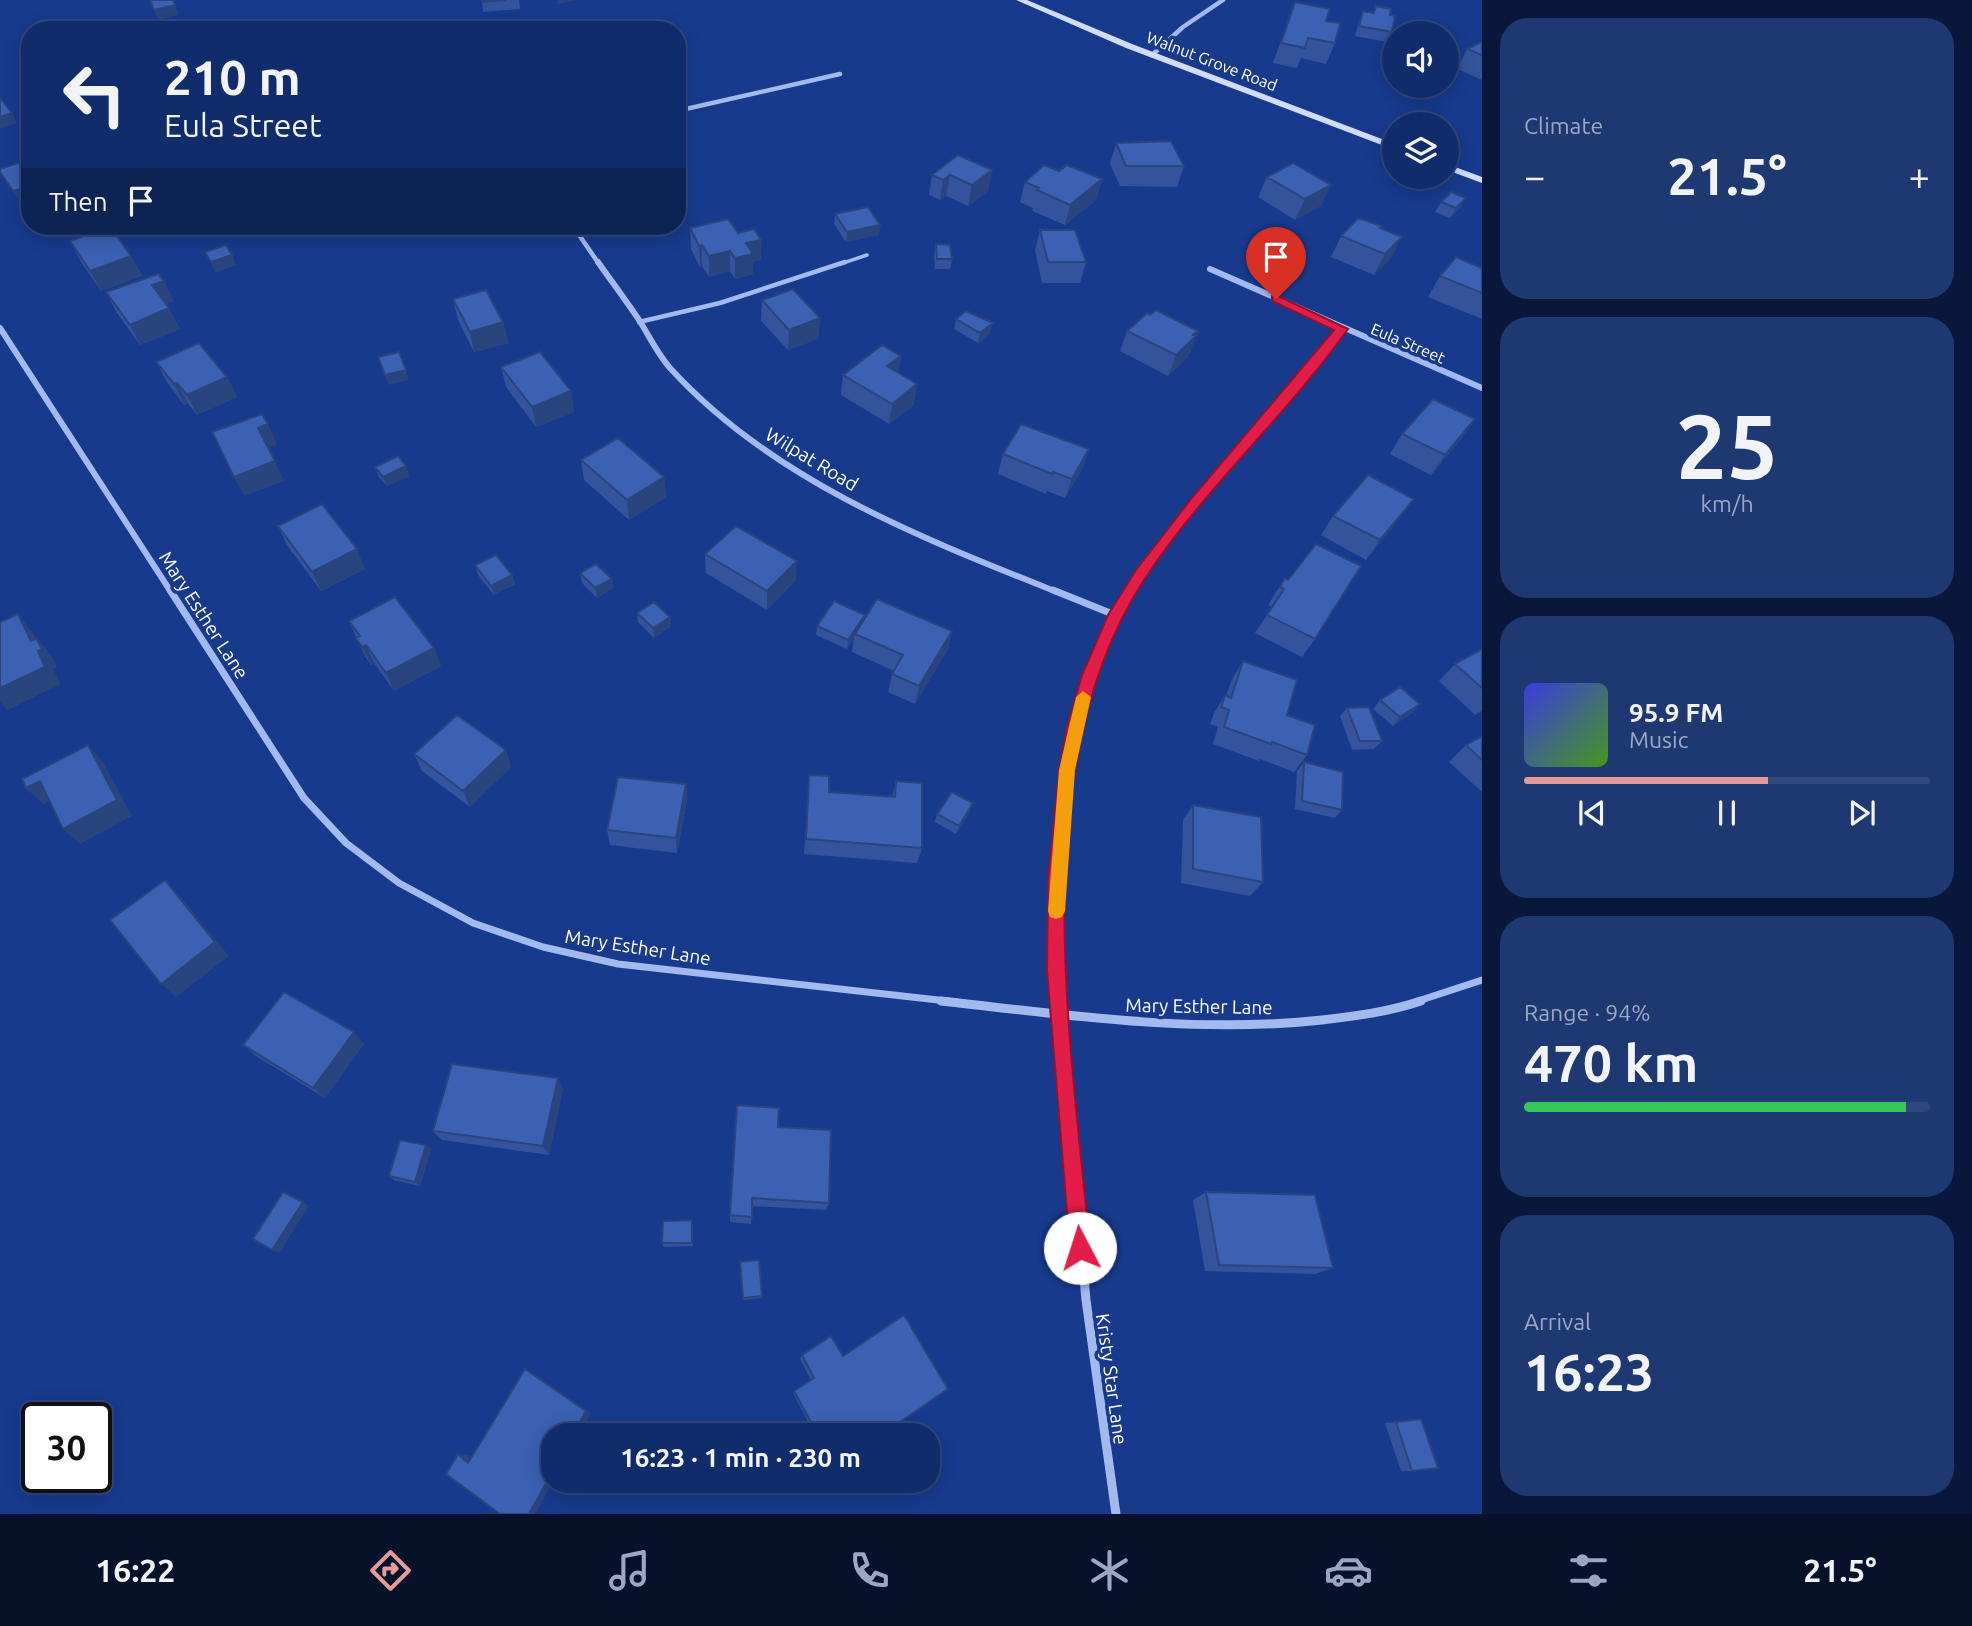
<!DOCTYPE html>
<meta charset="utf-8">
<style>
body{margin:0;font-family:Ubuntu,sans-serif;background:#1e3872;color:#f1f3f6;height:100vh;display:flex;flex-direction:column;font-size:26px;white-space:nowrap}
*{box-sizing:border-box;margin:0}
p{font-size:23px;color:#9ca7c1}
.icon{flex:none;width:38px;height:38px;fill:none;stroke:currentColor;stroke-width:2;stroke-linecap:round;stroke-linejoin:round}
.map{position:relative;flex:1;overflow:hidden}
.drawer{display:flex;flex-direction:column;gap:18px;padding:18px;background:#09183a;width:490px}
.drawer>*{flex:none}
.guide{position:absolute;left:21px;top:21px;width:665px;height:214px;border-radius:28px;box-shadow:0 4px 18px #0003,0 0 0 2px #30487e;background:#112c6a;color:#f1f3f6;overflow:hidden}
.fabs{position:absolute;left:1382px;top:21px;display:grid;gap:14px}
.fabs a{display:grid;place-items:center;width:77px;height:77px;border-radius:50%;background:#112c6a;box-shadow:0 4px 18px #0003,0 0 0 2px #30487e;font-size:35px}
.speed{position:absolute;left:21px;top:1402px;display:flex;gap:14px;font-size:35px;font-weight:700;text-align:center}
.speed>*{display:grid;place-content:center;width:91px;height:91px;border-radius:50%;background:#112c6a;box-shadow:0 4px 18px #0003,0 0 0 2px #30487e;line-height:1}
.speed .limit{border:4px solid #111;border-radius:10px;background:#fff;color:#111}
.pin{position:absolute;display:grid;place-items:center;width:60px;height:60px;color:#fff;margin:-72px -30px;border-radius:50% 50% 50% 0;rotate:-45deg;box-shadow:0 0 7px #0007}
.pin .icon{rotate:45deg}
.me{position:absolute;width:77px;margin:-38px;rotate:355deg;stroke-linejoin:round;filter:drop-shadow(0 0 5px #0008)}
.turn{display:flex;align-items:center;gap:24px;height:147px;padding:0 28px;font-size:32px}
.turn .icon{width:91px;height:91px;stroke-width:2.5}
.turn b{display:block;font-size:49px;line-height:60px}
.then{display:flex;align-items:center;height:66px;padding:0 28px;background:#0003;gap:14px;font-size:26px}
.big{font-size:52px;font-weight:700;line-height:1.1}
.drawer .widget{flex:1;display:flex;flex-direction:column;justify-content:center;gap:10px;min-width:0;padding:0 24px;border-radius:28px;background:#1e3872}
.drawer .dial{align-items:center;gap:0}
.dial b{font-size:91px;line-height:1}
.song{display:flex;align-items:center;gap:21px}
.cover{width:84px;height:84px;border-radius:10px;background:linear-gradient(135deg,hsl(240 70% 55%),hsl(100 70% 35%))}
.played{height:7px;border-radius:4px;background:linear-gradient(90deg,#e69b98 60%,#30487e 60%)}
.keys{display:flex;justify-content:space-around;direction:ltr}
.heat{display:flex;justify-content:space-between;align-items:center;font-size:38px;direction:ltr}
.charge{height:10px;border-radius:5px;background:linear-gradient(90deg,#34c759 94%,#30487e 0)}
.trip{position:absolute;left:541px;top:1423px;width:399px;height:70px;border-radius:28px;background:#112c6a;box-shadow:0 4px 18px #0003,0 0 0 2px #30487e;font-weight:700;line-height:70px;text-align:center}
.tabs{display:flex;height:112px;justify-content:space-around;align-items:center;background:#07122a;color:#9ca7c1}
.tabs .icon{width:49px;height:49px}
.tabs .selected{color:#e69b98}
.tabs b{font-size:32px;color:#f1f3f6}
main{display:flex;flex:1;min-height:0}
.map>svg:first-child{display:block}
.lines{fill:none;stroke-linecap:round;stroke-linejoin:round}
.service-far1{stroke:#a3baef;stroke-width:3.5}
.service{stroke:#a3baef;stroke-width:4.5}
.minor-far3{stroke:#a3baef;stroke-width:4.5}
.minor-far2{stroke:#a3baef;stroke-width:6}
.minor-far1{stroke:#a3baef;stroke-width:7}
.minor{stroke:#a3baef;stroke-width:9}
.secondary{fill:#d0dcfa;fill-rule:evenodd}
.wall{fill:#34539a}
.shaded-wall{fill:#2a447d}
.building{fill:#3c61b3;stroke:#2a447d;stroke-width:2}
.route{fill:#e11d48;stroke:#92132f;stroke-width:2}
.slow{fill:#f59e0b}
.labels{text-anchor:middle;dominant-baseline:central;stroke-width:7;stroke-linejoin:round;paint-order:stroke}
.far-street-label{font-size:16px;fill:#fff;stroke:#173a8d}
.street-label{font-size:19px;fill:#fff;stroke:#173a8d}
</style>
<main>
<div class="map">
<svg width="1482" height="1514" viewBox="0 0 1482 1514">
<rect width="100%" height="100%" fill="#173a8d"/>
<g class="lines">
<path class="service-far1" d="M840,264L867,255"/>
<path class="service" d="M639,322L720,303L845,262"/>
<path class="minor-far3" d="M1152,55L1183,27L1223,0
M677,111L840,74
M573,226L599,264"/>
<path class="minor-far2" d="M598,262C612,282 627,302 641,323C650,338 658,354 670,368C772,480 919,537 1057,592
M1210,269L1482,388
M0,328L171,592
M1128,592L1176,525L1342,329"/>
<path class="minor-far1" d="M170,590L304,798L346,843L399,883L473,923L543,947L618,964L956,1002
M1053,590L1115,615
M1059,1002C1052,866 1054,711 1129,590
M1415,1002L1482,980"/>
<path class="minor" d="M941,1001C1067,1015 1195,1034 1322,1020C1356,1016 1388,1012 1421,1001
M1059,1001L1086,1300L1116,1514"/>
<path class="secondary" d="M1016,0H1027L1132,44L1395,144V150L1126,48Z
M1447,164L1482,177V183L1447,170Z"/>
</g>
<path class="wall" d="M482,0H519L520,9L483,12Z
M1295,2L1326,21L1335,43L1326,64L1301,58L1297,68L1273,63Z
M1376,6L1390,15L1392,32L1387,42L1355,36L1359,21L1363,11L1373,13Z
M1482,42V80L1457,69L1467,49Z
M1116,143L1184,166L1177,187L1120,186L1110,164Z
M992,170L988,191L968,206L946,196L940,200L929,195L932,175Z
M1059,171L1102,179L1096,200L1065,225L1032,211L1033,208L1020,202L1025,182Z
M1267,177L1321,206L1295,220L1258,197Z
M1466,198L1460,208L1450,218L1435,212L1441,202Z
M835,214L879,235L846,242L834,224Z
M690,228L738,233L761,240V260L753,262V274L735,279L730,271L709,277L702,266L700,267L691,249Z
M1381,228L1391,258L1374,275L1331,257L1341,236Z
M1040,230L1086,262L1080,283H1042L1035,250Z
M70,241L131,256L142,276L101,291L81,262Z
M936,244L952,259L950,269H935L934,255Z
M1482,268V319L1428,297L1440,276Z
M106,292L174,301L166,304L180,329L140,345L117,313Z
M453,299L503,322L508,343L474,352L458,320Z
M762,300L820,318L818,339L788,350L761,321Z
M1150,315L1198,331L1188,357L1168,376L1120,351L1127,331Z
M956,319L990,334L978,343L954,329Z
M901,356L898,373L914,405L889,424L841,395L843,375Z
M156,362L227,377L237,397L197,415L188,403L184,405L167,382Z
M501,367L571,391L574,412L536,427L506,387Z
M1475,419L1461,439L1431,475L1390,454L1402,434Z
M1089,449L1082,469L1065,498L1047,491L1046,494L998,474L1003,454Z
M581,460L664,477L666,497L629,520L584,480Z
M406,466L409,476L387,486L379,477L375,467Z
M1333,516L1400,518L1366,560L1321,535Z
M278,526L365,569L321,591L287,545Z
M705,554L796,580L767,610L706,573Z
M475,565L512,575L515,584L494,595L478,575Z
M580,573L612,579L613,588L597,598L582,583Z
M1285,578L1288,580L1315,639L1302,657L1255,633L1272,607L1268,605Z
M637,613L670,617L671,626L654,638L638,622Z
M865,615L864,620L952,631L948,649L915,704L888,692L892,674L894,671L852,652L854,638L847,649L816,635L817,626Z
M349,621L441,666L394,691L374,663L371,665L365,656Z
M1482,649V711L1475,715L1439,681L1455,664Z
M1243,661L1287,715L1307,755L1294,772L1260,759L1259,761L1213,744L1218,727L1210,724L1214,713L1225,695L1226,696L1232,679Z
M1380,700L1420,704L1412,713L1393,726L1373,709Z
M1347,708L1382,741L1374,749L1352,750L1340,716Z
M1482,736V792L1449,762L1466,745Z
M506,750L511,767L470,807L422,771L414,754Z
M1304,762L1342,810L1335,818L1295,809L1297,771Z
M809,775L829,792L892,797L896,781L922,848L917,863L804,854Z
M686,784L687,800L677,853L610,845L607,830Z
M973,803L970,811L956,834L935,822L937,814Z
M1193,805L1263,882L1250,896L1181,883L1183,820Z
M364,1044L325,1098L256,1056L243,1045Z
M563,1089L549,1155L442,1140L433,1131Z
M778,1127L829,1203L826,1210L752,1206L751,1224L730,1222V1215Z
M431,1149L420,1186L394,1180L389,1176Z
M1206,1192L1333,1268L1315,1274L1205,1271L1193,1200Z
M693,1223V1246L664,1247L662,1243Z
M740,1262L762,1296V1298L743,1300Z
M802,1355L881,1435H815L793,1393L794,1391L811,1380L800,1359Z
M1421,1419L1412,1471H1401L1385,1423Z"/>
<path class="shaded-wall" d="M557,0H577L557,4Z
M175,5L179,15L158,20L154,10Z
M12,113L17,123L0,129V117Z
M992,170L988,191L968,206L972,185Z
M950,175L946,196L940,200L943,180Z
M1102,179L1096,200L1065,225L1070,205Z
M1331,185L1321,206L1295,220L1305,199Z
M30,186V198L19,202L13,191Z
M1466,198L1460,208L1450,218L1456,208Z
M880,225L879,235L846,242L847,232Z
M145,226H174L147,231Z
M1402,237L1391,258L1374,275L1385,254Z
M761,240V260L753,262V274L735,279V258L746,243Z
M702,245V266L700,267L699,246Z
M730,251V271L709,277V256Z
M232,255L236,265L215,273L211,262Z
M131,256L142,276L101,291L90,271Z
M164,281L174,301L162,306L152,285Z
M169,308L180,329L140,345L130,325Z
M820,318L818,339L788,350L789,330Z
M503,322L508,343L474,352L470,332Z
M993,323L990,334L978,343L980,333Z
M1198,331L1188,357L1168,376L1176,355Z
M901,356L898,376L887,366Z
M406,370L409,380L388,385L385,375Z
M227,377L237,397L197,415L187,395Z
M177,383L188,403L184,405L174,384Z
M917,384L914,405L889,424L892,404Z
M571,391L574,412L536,427L532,407Z
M1475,419L1461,439L1431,475L1445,455Z
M268,424L277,444L267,448L258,428Z
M1089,449L1082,469L1065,498L1072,479Z
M275,461L284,481L244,496L234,477Z
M406,466L409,476L387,486L383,477Z
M664,477L666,497L629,520L627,500Z
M1414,499L1400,518L1366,560L1380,540Z
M357,549L365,569L321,591L312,572Z
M797,561L796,580L767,610V591Z
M512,575L515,584L494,595L491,586Z
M612,579L613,588L597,598L595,588Z
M18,614L33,633L42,649L36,638L52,656L57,667L53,669L61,684L8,710L0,702V688L31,641Z
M865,615L864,624L855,634L854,638L847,649L848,640Z
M670,617L671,626L654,638L653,628Z
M952,631L948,649L915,704L919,686Z
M366,645L374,663L371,665L362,647Z
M434,648L441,666L394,691L386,673Z
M1420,704L1412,713L1393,726L1400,717Z
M88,745L103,762L132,816L80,844L63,829Z
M506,750L511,767L470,807L463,791Z
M40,781L56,798L43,804L26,788Z
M686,784L687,800L677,853L676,838Z
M973,803L970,811L956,834L959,826Z
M165,880L179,895L229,956L176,997L161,984Z
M354,1032L364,1044L325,1098L313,1088Z
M558,1078L563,1089L549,1155L543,1146Z
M426,1145L431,1149L420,1186L415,1182Z
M303,1202L309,1206L279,1253L272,1250Z
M525,1369L532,1372L591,1413L579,1435H573Z
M458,1454L467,1455L477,1463H468Z
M553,1471L554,1480L535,1514H529Z"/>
<path class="building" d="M150,0H173L175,5L154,10Z
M482,0H506L482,2Z
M1295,2L1330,9L1326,21L1340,23L1335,43L1308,38L1305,48L1281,43Z
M1376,6L1391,9L1390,15L1395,16L1392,32L1359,26L1363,11L1374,13Z
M1482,42V55L1467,49Z
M0,98L12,113L0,117Z
M1171,141L1184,166H1126L1116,143Z
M958,155L992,170L972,185L950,175L943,180L932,175Z
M30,159V186L13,191L0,172V169Z
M1293,163L1331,185L1305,199L1267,177Z
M1044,165L1059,171L1067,165L1102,179L1070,205L1037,190L1039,188L1025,182Z
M1451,192L1466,198L1456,208L1441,202Z
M868,207L880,225L847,232L835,214Z
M1358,218L1382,226L1380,228L1402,237L1385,254L1341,236Z
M728,219L738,233L754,229L761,240L746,243L753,254L735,258L730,251L709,256L702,245L699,246L690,228Z
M110,226L131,256L90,271L70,241Z
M1040,230H1075L1086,262H1048Z
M936,244L950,245L952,259H937Z
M226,245L232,255L211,262L205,252Z
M1456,257L1482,268V293L1440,276Z
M158,274L164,281L152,285L169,308L130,325L106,292Z
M793,289L820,318L789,330L762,300Z
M486,290L503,322L470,332L453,299Z
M1156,310L1198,331L1193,335L1196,336L1176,355L1127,331L1147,313L1150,315Z
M966,311L993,323L980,333L956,319Z
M199,343L227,377L187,395L177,383L174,384L156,362Z
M882,345L901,356L887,366L917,384L892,404L843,375Z
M399,352L406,370L385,375L378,357Z
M540,352L571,391L532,407L501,367Z
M1433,399L1475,419L1445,455L1402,434Z
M262,414L268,424L258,428L275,461L234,477L212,432Z
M1021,424L1089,449L1072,479L1053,472L1052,474L1003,454Z
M618,438L664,477L627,500L581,460Z
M398,456L406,466L383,477L375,467Z
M1368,475L1414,499L1380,540L1333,516Z
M322,504L357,549L312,572L278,526Z
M736,526L797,561L767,591L705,554Z
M1316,544L1361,566L1315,639L1267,615L1284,589L1280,587L1285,578L1288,580Z
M496,555L512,575L491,586L475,565Z
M596,564L612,579L595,588L580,573Z
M395,597L434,648L386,673L366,645L362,647L356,638L360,636L349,621Z
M877,599L952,631L919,686L892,674L903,655L855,634Z
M834,601L865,615L848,640L817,626Z
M654,602L670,617L653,628L637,613Z
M18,614L31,641L36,638L42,649L38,651L45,667L0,688V622Z
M1482,649V688L1455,664Z
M1243,661L1297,680L1287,715L1315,725L1307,755L1272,742L1271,744L1224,727L1229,710L1221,707L1225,695L1231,698Z
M1400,687L1420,704L1400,717L1380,700Z
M1369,707L1382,741H1360L1347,708Z
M457,715L506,750L463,791L414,754Z
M1482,736V760L1466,745Z
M88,745L117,800L63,829L40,781L26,788L22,779Z
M1304,762L1343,772L1342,810L1302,801Z
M809,775L829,776V792L895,797L896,781L922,783V848L806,839Z
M618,777L686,784L676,838L607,830Z
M952,792L973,803L959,826L937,814Z
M1193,805L1261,817L1263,882L1193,869Z
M165,880L215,942L161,984L110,920Z
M284,992L354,1032L313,1088L243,1045Z
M452,1064L558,1078L543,1146L433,1131Z
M737,1105L779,1108L778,1127L831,1130L829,1203L752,1198V1217L730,1215Z
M400,1140L426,1145L415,1182L389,1176Z
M283,1192L303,1202L272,1250L253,1239Z
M1206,1192L1315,1195L1333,1268L1219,1265Z
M692,1220V1243H662L663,1221Z
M759,1260L762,1296L743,1298L740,1262Z
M904,1315L948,1389L881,1435H818L794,1391L814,1378L802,1355L831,1336L843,1356Z
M525,1369L586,1411L573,1435H553V1471L529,1514H500L446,1474L458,1454L468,1463Z
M1421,1419L1438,1468L1412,1471L1396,1422Z"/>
<path class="route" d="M1276,295L1348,329C1287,415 1203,490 1144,580C1023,766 1071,1038 1090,1248L1087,1255L1080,1258L1073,1255L1070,1248L1047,971L1048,881L1059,770L1067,727L1082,675L1108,615L1136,570L1191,499L1334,330L1272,301V296Z"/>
<path class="slow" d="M1083,691L1091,697L1075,770L1065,911L1062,917L1056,919L1050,917L1048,911L1059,770L1076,697Z"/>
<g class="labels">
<g class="far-street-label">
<text transform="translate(1212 61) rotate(21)">Walnut Grove Road</text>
<text transform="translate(1408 343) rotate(23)">Eula Street</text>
</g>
<g class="street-label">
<text transform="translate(812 459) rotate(31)">Wilpat Road</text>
<text transform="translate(204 615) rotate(57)">Mary Esther Lane</text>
<text transform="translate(638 947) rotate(9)">Mary Esther Lane</text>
<text transform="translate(1199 1006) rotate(1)">Mary Esther Lane</text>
<text transform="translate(1112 1379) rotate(82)">Kristy Star Lane</text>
</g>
</g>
</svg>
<div class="fabs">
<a><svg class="icon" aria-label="sound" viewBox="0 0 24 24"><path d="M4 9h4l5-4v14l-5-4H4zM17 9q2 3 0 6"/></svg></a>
<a><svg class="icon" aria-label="layers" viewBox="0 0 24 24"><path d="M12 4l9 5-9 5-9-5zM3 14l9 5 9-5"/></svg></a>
</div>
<div class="speed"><div class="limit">30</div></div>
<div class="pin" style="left:1276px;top:299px;background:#d93025"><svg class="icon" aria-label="arrive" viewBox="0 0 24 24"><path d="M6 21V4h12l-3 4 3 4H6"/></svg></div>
<svg class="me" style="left:1080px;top:1248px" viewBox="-20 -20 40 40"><circle r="19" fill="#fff"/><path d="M0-13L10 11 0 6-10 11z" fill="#e11d48"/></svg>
<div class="trip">16:23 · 1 min · 230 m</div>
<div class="guide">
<div class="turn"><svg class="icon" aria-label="left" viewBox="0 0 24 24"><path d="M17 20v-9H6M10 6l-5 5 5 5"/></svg><div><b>210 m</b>Eula Street</div></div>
<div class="then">Then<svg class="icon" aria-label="arrive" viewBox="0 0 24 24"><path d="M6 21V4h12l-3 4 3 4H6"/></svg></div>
</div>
</div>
<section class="drawer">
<div class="widget"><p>Climate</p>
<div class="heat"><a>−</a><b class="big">21.5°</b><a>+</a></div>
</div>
<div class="widget dial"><b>25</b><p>km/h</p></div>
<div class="widget">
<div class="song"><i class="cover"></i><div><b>95.9 FM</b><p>Music</p></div></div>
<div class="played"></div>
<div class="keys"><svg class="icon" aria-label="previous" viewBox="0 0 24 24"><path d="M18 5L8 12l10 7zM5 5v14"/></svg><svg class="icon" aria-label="pause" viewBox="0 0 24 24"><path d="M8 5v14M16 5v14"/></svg><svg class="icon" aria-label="next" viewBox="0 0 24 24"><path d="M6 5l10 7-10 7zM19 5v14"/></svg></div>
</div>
<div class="widget"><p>Range · 94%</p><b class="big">470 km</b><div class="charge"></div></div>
<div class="widget"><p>Arrival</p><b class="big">16:23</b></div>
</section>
</main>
<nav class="tabs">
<b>16:22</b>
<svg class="icon selected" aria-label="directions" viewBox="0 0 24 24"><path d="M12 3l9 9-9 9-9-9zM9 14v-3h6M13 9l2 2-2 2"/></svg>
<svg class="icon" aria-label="music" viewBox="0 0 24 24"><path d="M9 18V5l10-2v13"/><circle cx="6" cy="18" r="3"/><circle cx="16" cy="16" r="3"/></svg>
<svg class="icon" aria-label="phone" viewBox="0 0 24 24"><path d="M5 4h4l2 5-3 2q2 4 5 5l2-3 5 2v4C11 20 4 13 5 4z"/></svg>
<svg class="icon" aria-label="climate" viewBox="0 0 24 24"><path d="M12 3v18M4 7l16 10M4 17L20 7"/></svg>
<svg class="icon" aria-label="car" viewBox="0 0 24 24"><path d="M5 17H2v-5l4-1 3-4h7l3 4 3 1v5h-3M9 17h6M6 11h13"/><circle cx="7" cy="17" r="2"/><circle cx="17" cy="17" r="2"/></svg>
<svg class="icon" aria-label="filters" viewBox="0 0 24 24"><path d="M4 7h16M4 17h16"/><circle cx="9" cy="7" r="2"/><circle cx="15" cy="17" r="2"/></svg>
<b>21.5°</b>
</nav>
